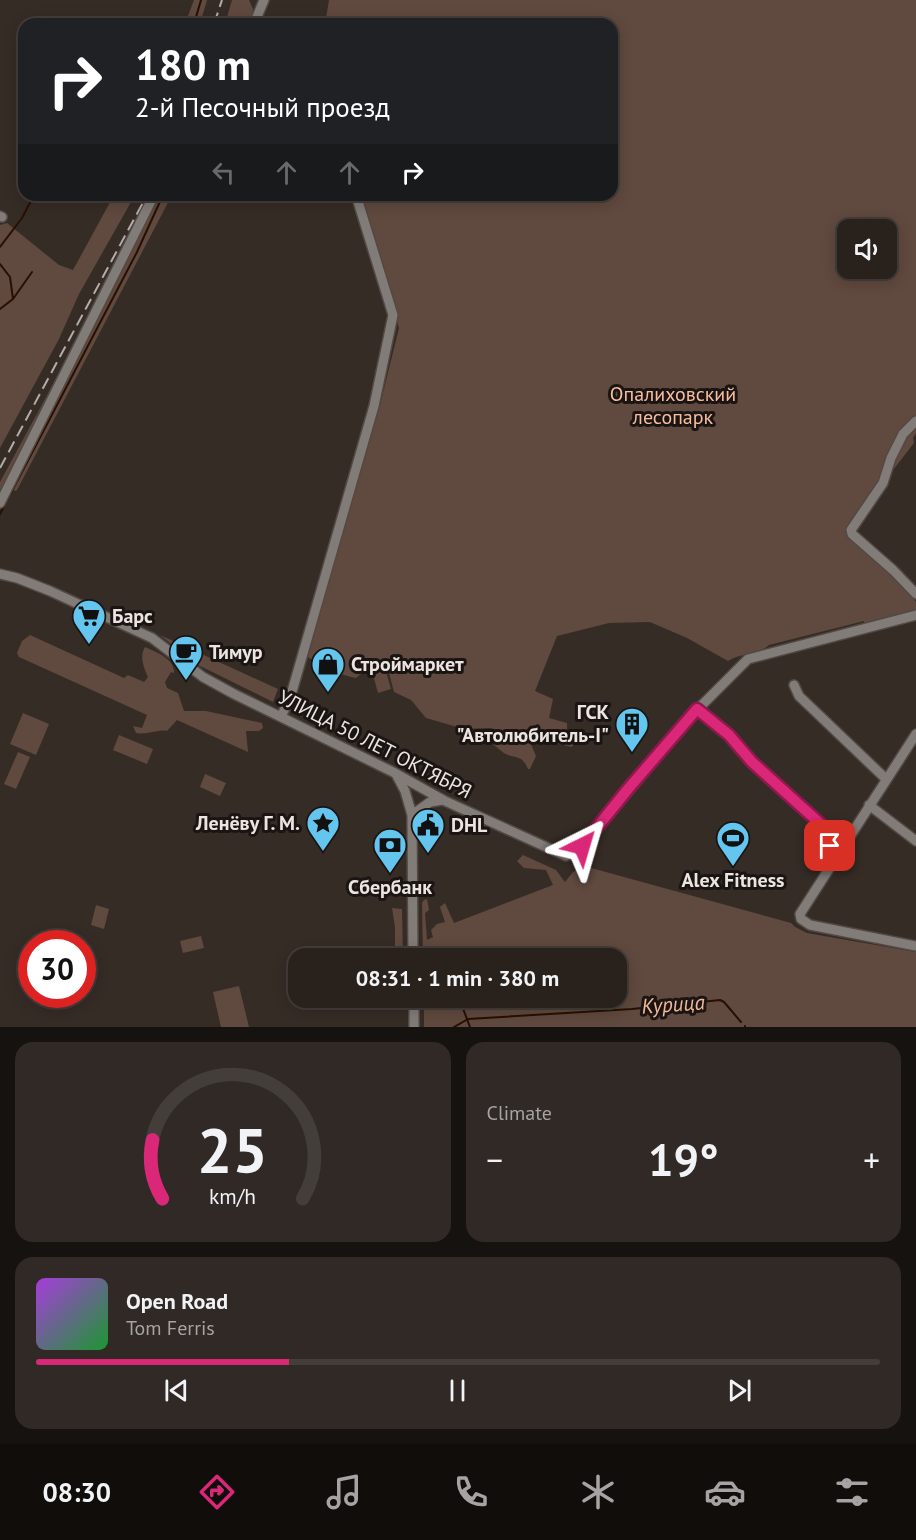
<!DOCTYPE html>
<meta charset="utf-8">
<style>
body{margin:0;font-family:"PT Sans",sans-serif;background:#302925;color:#f1f3f6;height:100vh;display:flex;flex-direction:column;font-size:22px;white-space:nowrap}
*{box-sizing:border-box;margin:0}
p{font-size:20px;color:#a5a3a3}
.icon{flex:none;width:33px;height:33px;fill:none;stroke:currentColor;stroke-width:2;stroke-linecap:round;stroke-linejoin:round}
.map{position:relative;height:1027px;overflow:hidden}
.details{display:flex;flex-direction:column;gap:15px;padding:15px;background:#16120f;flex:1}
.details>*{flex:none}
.top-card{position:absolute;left:18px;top:18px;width:600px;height:183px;border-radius:18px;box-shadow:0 3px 15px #0003,0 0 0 2px #443e3b;background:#202124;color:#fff;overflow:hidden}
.tools{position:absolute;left:837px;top:219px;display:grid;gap:12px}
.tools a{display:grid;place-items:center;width:60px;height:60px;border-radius:12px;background:#28211c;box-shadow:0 3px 15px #0003,0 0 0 2px #443e3b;font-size:30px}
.speed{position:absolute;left:18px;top:930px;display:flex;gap:12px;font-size:30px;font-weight:700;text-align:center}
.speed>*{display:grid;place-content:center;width:78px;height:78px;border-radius:50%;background:#28211c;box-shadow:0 3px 15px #0003,0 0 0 2px #443e3b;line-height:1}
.speed .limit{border:9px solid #d22;background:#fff;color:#111}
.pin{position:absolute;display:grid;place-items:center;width:51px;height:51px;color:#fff;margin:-26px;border-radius:12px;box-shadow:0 3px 9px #0006}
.me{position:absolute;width:66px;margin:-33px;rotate:40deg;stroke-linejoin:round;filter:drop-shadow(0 0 4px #0008)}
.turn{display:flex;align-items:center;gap:21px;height:126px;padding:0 18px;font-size:27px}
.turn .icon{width:78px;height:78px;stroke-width:2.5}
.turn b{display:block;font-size:42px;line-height:51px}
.lanes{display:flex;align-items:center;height:57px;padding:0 18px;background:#0003;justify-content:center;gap:30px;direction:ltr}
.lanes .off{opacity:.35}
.big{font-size:45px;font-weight:700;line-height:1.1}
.details .card{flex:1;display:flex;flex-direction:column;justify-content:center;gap:9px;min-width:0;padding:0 21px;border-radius:18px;background:#302925}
.details .dial{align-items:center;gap:0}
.dial svg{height:156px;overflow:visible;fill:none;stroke:#443e3b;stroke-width:7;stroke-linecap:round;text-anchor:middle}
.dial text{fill:#f1f3f6;stroke:none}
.song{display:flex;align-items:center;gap:18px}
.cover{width:72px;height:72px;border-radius:9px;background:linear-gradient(135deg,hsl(280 70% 55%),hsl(130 70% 35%))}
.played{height:6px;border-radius:3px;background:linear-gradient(90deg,#db2777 30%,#443e3b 30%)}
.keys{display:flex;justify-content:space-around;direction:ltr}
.heat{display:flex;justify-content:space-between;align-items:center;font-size:33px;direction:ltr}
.details .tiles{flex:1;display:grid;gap:15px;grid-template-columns:1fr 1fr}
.card:last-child{grid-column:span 2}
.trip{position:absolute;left:288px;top:948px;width:339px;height:60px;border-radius:18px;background:#28211c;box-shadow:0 3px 15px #0003,0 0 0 2px #443e3b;font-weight:700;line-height:60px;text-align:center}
.tab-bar{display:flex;height:96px;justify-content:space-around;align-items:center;background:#100d0b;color:#a5a3a3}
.tab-bar .icon{width:42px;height:42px}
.tab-bar .on{color:#db2777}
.tab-bar b{font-size:27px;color:#f1f3f6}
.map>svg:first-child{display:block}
.green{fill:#60493e;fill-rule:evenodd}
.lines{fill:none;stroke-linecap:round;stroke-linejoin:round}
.stream{stroke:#290f02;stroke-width:2}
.minor-casing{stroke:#534944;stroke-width:12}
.minor{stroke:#827c79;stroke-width:9}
.rail{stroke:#b5aca8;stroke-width:2;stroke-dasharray:12 6;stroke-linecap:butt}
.route-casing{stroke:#8e194d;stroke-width:15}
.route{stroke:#db2777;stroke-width:10}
.labels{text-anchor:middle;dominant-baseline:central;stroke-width:6;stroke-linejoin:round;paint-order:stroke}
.park-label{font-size:20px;fill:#f9bd9f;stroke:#1a1513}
.poi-label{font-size:20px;font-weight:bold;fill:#ece4e1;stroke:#1a1513;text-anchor:start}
.street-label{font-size:20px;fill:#ece4e1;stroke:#1a1513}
.water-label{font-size:21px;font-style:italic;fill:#f3b89a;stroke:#1a1513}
</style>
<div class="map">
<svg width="916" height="1027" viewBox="0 0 916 1027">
<rect width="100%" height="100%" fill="#362c26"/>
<path class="green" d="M194,0H207L200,24H185Z
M232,0H249L253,9L252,24H225Z
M329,0H916V433L913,438L914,443L883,483L851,530L913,597L916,602V610L864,624V621L769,645C757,656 742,652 728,661L687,638L650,622L609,623L557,636L535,691L553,699L549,718L567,723V741L573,744L572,747L490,728L464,729L426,718L411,700L394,692L387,665L363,672L356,678C337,674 324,668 308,657L336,552L379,409L399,328L361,195H612V24H325ZM848,230H886V268H848Z
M114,195H135L79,294L59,339L0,448V225L7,223L59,265L73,270Z
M158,195H172L17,490L15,491L12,488Z
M64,364H66L37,415L34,429L0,493V482Z
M30,635L124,678L128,675L144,682L148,677C144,668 139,656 145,647C156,652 175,659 174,673L171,672L165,682L167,688L178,693L184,711H206L262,723L263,728L259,731H246L248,752L177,720L167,731C159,729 147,735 136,733L133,726L142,728L147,715L19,657L17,653L22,641Z
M160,635L278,689L273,702L196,664Z
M385,668L391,689L378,693L372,671Z
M23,713L49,724L36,755L10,744Z
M490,733L531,744L536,756L530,769H528C521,753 516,760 504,753C498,749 493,744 489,739Z
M119,735L153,749L147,764L113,750Z
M18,752L30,757L16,789L4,784Z
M205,774L226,783L220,796L200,787Z
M523,855L556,870L565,882L573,872L584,866L791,923L795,927L807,933L916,952V1027H424V998H616V958H423L422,903L424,900L427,899L429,910L425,913L427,940L433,937L431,930L437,924L445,922L440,907L445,903L454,923L553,885L546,870L524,868L517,861Z
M96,905L109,909L104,929L91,925Z
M392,908L402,909L403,958H395V927Z
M201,936L204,948L183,953L180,941Z
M239,986L249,1027H221L213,992Z"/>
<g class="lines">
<path class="stream" d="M194,24L201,0
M0,247L22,218L34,195
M0,264L10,277L13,299
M0,309L13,299L32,272
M0,514L137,252L163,195
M447,958L450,950L457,948L469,949
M459,998L470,1027
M745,1026V1027
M454,1027L468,1019L632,1009L720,1000L724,1002L741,1022"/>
<defs>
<path id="minor" d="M254,24L264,0
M0,216L2,217
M916,421L903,434L891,458L883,483L851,530L852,534L893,570L916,594
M0,503L154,195
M0,574L17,578L50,591L152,638L203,677L234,694L393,772L445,801L566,856L578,852L688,719L748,659L916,615
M794,685L799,696L886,779
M697,709L729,735L752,762L825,828L833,860
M281,717L291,695L374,406L393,315L356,195
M916,734L800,914L801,919L810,925L916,946
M397,776L405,791L412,815L413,958
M869,805L916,841
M412,815L430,802L443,800
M414,998V1027"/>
</defs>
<use href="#minor" class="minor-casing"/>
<use href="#minor" class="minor"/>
<path class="rail" d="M214,24L222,0
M0,468L147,195"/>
</g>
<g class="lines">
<defs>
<path id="route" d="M582,846L628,789L697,709L729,735L752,762L825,828L830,846"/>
</defs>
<use href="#route" class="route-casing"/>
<use href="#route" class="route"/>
</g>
<defs>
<symbol id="supermarket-pin" viewBox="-11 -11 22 30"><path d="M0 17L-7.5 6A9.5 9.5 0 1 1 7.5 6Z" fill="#64c5ee" stroke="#1a1513"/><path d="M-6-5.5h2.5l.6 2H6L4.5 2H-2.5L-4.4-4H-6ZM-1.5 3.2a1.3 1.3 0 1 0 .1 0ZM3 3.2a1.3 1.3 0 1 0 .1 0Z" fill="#111"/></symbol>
<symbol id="cafe-pin" viewBox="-11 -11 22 30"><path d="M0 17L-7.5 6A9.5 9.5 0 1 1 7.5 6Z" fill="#64c5ee" stroke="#1a1513"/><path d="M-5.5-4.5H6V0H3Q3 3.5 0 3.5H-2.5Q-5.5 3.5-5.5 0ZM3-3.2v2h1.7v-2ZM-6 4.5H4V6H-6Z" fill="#111"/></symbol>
<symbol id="shop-pin" viewBox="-11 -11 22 30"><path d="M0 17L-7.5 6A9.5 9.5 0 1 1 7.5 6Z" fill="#64c5ee" stroke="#1a1513"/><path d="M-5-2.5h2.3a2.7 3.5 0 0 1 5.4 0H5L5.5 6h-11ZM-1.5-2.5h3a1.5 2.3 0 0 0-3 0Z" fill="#111"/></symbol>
<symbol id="building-pin" viewBox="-11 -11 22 30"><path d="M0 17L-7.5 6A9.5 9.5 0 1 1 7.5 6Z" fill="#64c5ee" stroke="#1a1513"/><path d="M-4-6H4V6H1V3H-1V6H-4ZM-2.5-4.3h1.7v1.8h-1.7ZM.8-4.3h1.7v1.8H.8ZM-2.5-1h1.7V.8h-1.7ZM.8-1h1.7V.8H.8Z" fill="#111"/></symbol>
<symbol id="sight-pin" viewBox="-11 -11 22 30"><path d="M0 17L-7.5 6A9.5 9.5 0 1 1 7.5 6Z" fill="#64c5ee" stroke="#1a1513"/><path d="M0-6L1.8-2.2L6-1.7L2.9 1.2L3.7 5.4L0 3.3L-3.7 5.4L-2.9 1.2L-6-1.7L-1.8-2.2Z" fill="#111"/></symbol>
<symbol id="civic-pin" viewBox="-11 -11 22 30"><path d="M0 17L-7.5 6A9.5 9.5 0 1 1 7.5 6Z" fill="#64c5ee" stroke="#1a1513"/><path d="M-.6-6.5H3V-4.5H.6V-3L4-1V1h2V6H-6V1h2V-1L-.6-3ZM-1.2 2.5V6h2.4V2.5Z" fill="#111"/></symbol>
<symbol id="stadium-pin" viewBox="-11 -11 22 30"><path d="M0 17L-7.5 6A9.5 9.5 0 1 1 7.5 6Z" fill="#64c5ee" stroke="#1a1513"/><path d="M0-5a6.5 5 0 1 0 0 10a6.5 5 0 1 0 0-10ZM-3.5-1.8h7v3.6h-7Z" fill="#111"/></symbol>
<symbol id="bank-pin" viewBox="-11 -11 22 30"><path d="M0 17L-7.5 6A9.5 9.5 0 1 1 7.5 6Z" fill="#64c5ee" stroke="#1a1513"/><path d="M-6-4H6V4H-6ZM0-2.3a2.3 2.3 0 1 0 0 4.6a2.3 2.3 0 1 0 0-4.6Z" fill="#111"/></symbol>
</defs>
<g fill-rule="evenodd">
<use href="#supermarket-pin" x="70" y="597" width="38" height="52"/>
<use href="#cafe-pin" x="167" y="633" width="38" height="52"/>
<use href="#shop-pin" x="309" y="645" width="38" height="52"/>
<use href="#building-pin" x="613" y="705" width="38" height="52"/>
<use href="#sight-pin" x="304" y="804" width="38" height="52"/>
<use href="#civic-pin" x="409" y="806" width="38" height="52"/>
<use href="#stadium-pin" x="714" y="819" width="38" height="52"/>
<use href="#bank-pin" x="371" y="826" width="38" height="52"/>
</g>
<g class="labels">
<g class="park-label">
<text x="673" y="394">Опалиховский<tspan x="673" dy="23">лесопарк</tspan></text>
</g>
<g class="poi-label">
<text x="112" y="616">Барс</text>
<text x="209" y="652">Тимур</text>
<text x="351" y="664">Строймаркет</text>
<text x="609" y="712" text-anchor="end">ГСК<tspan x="609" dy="23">"Автолюбитель-I"</tspan></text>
<text x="300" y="823" text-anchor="end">Ленёву Г. М.</text>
<text x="451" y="825">DHL</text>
<text x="733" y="880" text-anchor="middle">Alex Fitness</text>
<text x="390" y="887" text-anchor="middle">Сбербанк</text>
</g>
<g class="street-label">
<text transform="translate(375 744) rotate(27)">УЛИЦА 50 ЛЕТ ОКТЯБРЯ</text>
</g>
<g class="water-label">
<text transform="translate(673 1004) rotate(-4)">Курица</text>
</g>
</g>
</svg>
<div class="tools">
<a><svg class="icon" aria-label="sound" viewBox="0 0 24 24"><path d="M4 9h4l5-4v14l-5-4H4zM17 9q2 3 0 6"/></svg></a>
</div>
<div class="speed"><div class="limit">30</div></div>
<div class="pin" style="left:830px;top:846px;background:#d93025"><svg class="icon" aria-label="arrive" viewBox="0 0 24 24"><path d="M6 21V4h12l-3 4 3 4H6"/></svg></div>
<svg class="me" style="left:582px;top:846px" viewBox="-20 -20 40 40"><path d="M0-17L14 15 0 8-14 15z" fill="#db2777" stroke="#fff" stroke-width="4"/></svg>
<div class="trip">08:31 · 1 min · 380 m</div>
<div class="top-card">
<div class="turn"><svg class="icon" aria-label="right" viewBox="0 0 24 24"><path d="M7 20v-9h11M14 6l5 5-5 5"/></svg><div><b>180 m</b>2-й Песочный проезд</div></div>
<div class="lanes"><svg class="icon off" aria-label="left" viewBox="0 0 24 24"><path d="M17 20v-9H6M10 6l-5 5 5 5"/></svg><svg class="icon off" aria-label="ahead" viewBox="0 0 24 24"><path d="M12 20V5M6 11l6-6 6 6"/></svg><svg class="icon off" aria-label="ahead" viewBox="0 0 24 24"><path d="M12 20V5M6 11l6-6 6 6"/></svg><svg class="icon" aria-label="right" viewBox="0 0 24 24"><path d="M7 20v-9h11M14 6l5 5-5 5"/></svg></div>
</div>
</div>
<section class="details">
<div class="tiles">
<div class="card dial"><svg viewBox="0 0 100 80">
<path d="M14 69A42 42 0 1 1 86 69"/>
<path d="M14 69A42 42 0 0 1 9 39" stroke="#db2777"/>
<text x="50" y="56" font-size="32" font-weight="700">25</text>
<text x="50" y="72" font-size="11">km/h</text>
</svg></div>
<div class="card"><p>Climate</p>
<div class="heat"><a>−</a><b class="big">19°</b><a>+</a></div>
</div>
<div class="card">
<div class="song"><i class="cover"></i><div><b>Open Road</b><p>Tom Ferris</p></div></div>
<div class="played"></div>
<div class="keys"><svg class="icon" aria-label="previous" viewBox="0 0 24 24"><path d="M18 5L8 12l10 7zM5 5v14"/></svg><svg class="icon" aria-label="pause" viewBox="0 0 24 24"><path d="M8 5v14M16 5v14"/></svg><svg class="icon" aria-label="next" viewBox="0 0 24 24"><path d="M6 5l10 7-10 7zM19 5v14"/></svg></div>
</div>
</div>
</section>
<nav class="tab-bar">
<b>08:30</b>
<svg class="icon on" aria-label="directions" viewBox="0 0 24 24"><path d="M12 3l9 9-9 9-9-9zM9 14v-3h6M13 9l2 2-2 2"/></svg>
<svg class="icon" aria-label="music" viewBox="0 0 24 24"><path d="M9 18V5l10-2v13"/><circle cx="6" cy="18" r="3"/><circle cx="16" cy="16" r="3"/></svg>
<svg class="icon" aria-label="phone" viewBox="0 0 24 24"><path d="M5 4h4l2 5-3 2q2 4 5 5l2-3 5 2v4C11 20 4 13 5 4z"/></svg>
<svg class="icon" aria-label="climate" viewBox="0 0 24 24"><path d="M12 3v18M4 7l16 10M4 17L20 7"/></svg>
<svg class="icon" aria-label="car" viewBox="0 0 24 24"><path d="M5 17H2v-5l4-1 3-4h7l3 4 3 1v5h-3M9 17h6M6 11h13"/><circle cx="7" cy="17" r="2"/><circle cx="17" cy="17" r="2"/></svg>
<svg class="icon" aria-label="filters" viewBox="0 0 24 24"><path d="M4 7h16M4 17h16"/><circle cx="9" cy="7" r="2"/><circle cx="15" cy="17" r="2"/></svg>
</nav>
